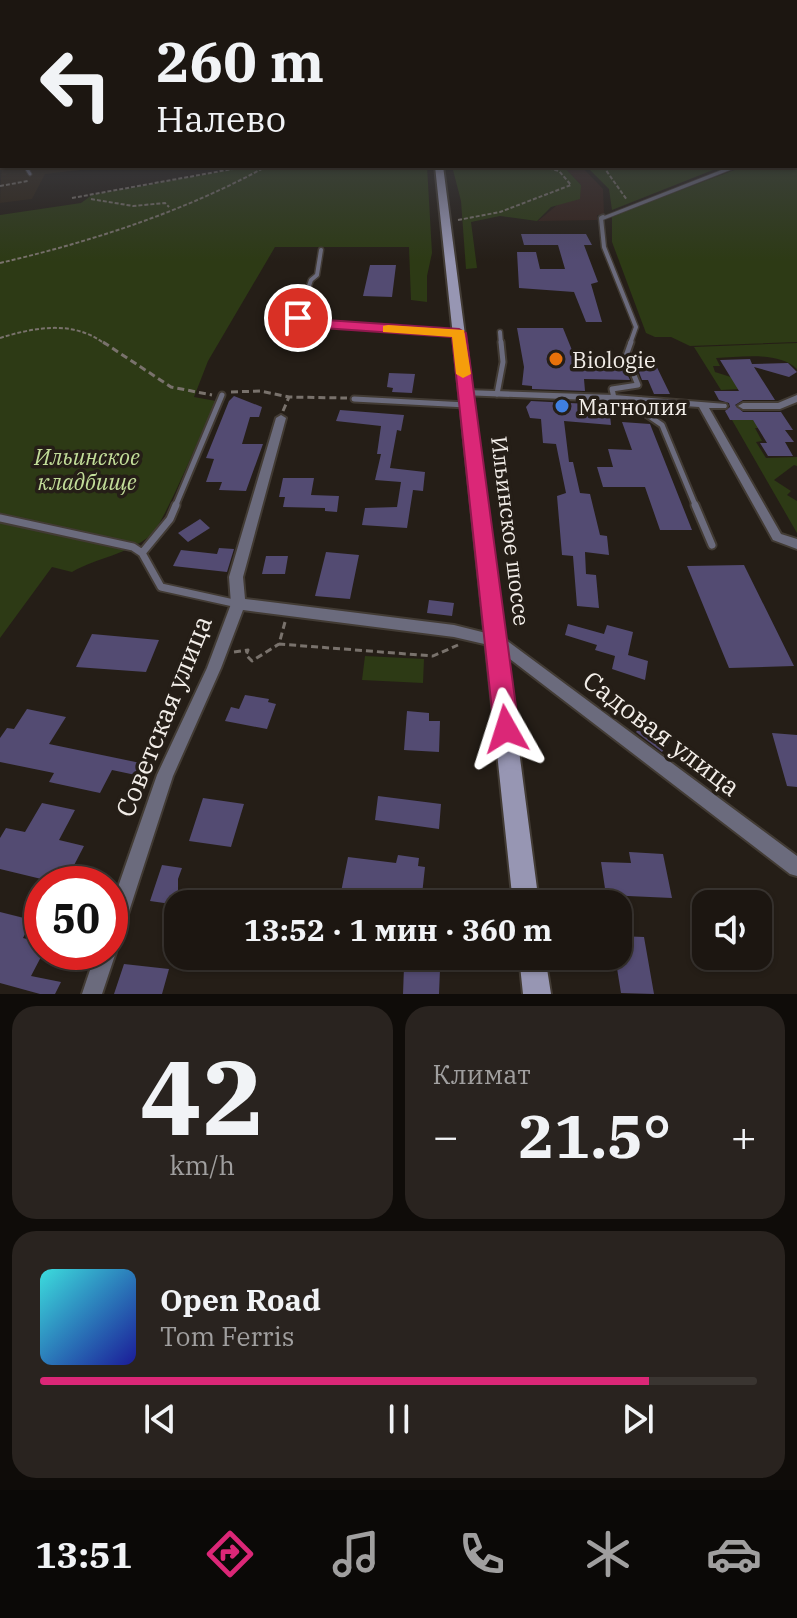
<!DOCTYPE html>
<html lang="ru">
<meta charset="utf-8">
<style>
body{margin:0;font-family:"IBM Plex Serif",serif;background:#29231f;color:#f1f3f6;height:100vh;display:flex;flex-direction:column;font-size:30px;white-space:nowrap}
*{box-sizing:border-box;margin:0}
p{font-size:26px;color:#a09f9f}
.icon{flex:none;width:44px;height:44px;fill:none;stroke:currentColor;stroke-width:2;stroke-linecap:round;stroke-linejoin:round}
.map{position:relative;height:994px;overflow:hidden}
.side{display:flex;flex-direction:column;gap:12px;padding:12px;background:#0f0c09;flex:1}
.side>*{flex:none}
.hud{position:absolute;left:0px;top:0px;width:798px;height:168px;box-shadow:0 2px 6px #0004,0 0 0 2px #3a3531;background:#1c1611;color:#f1f3f6;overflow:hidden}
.fabs{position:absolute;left:692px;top:890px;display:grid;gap:16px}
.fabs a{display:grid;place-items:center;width:80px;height:80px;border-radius:16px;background:#1c1611;box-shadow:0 2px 6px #0004,0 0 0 2px #3a3531;font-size:40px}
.speed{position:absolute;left:24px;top:866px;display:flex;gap:16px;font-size:40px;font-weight:700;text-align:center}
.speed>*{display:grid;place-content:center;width:104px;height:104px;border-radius:50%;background:#1c1611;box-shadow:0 2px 6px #0004,0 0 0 2px #3a3531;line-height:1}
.speed .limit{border:12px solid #d22;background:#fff;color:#111}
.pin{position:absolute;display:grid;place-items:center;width:68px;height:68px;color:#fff;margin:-34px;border:4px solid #fff;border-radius:50%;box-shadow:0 2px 8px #0007}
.me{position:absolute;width:88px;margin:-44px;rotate:354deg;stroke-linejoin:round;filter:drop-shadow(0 0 6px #0008)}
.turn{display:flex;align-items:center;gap:28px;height:168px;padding:0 24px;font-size:36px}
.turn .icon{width:104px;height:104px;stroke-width:2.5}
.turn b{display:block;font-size:56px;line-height:68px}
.big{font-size:60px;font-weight:800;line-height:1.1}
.side .widget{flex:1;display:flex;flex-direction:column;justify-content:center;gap:12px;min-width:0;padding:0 28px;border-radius:24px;background:#29231f}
.side .dial{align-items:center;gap:0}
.dial b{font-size:104px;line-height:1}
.song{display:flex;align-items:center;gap:24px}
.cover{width:96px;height:96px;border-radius:12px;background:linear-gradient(135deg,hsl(180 70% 55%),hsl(240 70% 35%))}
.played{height:8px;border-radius:4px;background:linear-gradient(90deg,#db2777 85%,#3a3531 85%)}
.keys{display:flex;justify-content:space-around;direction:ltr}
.heat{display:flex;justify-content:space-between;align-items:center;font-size:44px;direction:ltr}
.side .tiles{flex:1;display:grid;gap:12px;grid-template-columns:1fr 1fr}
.widget:last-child{grid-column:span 2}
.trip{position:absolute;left:164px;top:890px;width:468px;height:80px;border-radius:24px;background:#1c1611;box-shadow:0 2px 6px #0004,0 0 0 2px #3a3531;font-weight:800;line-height:80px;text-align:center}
.tab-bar{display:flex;height:128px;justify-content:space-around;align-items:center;background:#0b0907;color:#a09f9f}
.tab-bar .icon{width:56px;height:56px}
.tab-bar .current{color:#db2777}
.tab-bar b{font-size:36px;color:#f1f3f6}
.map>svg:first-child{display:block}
.built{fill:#2f2417}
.industrial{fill:#34221b}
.green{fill:#2d3a15}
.building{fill:#534b72}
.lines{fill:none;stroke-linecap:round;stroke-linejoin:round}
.lane-far3-casing{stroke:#423b34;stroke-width:5}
.lane-far2-casing{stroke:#423b34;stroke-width:7}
.lane-far1-casing{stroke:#423b34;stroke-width:9}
.lane-casing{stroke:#423b34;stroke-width:11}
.street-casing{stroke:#423b34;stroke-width:4}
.secondary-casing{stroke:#423b34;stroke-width:4}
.path-far1{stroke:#79726c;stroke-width:2;stroke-dasharray:4 2;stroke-linecap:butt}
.path{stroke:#79726c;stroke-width:3;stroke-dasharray:7 4;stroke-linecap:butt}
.lane-far3{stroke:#6b6b7d;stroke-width:3}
.lane-far2{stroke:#6b6b7d;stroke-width:4}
.lane-far1{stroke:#6b6b7d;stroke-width:5}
.lane{stroke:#6b6b7d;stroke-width:7}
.street{fill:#6b6b7d;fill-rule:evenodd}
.secondary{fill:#9796b3;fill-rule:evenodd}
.route{fill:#db2777;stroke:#8e194d;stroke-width:2}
.slow{fill:#f59e0b}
.food-dot{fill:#e8710a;stroke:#251e17;stroke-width:3}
.shop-dot{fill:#3f7fe0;stroke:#251e17;stroke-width:3}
.labels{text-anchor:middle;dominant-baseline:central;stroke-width:7;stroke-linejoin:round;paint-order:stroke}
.poi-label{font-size:22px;fill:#f2ede8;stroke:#251e17;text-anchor:start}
.park-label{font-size:22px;font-style:italic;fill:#c2dd99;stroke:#251e17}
.street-label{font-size:22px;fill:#f2ede8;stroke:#251e17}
.near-street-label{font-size:26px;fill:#f2ede8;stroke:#251e17}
</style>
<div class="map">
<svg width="797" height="994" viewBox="0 0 797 994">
<rect width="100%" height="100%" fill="#251e17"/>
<path class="built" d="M2,154V166H116L45,174L32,199L0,203Z"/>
<path class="industrial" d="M563,166H581L603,189L604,215H597V220L538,221L581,185Z"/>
<path class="green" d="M797,146V342L690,346L671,337H655L646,333L612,242V216L745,166H796Z
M237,166H427L432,253L427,276V302L411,300L409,247H275L208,361L194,397L216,401C205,424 164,524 151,535C127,555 98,557 72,572L52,567L0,638V215L81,203L92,195L225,171Z
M452,166H563L581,185L580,199L551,207L537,221L500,216L471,222L477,268L466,269L461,201Z
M586,166H723L612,210L609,189Z
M797,343V369C778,351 741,357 716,358L720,366H713L715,372L734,378L740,389L721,390L694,347Z
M732,420H753L760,428H755L762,441L756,442L766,458L797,457V466L794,465L774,480L791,491L787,495L797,501V533Z
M365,656L424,659L423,683L362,680Z"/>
<path class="building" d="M521,234H586L592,245H584L598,282L591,284L602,322H586L574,292L519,288L517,252H536L540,269H565L558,245H524Z
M370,265H396L392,297L363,296Z
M517,328H563L578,365L624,367L630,380L584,379L585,391L532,389V386L522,385L524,367Z
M636,355H651L670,394H654L648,380H642L637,367H642Z
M750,359L752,364L788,363L797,372L789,377L754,367L775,400H743L735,405L743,412H781L793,430H785L794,442H785L793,456H768L760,443H767L753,420H730L725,411L730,407L729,403L719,400L714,391H739L720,360Z
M389,373L415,374L412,393L392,392L393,388L387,387Z
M234,396L262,407L259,417H250L242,444H263L246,491L219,490L222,482H206L214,459L206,458L229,401Z
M531,401L609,405L611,425L564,421L569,462H573L580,493L590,494L600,535L607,536L609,555L585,552L586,574L596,575L599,608L577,606L573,556L562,555L557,496L566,493L556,444L543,443L541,419L530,418L526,407Z
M340,410L404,415L401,431L397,430L390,468L425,472L423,491L413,490L407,528L362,525L365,508L397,507L401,482L375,480L381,454H377L381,426L336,421Z
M622,422L650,424L692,530H660L645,487H603L597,467H613L608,449L632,450Z
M283,478H314L311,495L339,496L337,512L325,511V508L283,507L285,497H279Z
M200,519L210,528L188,542L178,533Z
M219,548L234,549L227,572L173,566L181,550L217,554Z
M326,552L359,555L350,599L315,596Z
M266,556H288L285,574H262Z
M744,565L794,666L729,668L687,566Z
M429,600L454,603L452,616L427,613Z
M568,624L604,634L607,625L633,632L628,655L648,661L645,680L612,669L615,656L595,650L597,645L565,635Z
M92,634L159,640L146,672L76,667Z
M245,695L269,699L268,702L276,704L267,729L225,721L231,707L239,709Z
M27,709L66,717L49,744L150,765L145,777L112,770L100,793L49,782L54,773L0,762V738L7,728L14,729Z
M407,711L429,713V721H440L439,752L404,750Z
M644,722L670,741L662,752L636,732Z
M772,733L797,735V787L787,786Z
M378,796L441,804L439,829L375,820Z
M203,798L244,804L231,847L189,841Z
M42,803L75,810L59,840L84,846L70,873L99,880L98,884H62L0,869V838L6,828L25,832Z
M629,852L663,854L672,898L606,895L601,862L631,863Z
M398,855L419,858L418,866L425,867L421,904L339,902L348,857L396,863Z
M162,865L182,868L178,879V905L150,901Z
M701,892L753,894L752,904H704Z
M0,912L32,920L23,938L42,943V955L31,976L61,982L55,994H40L0,983Z
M618,936L644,937L654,994L621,993L615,956H618Z
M124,964L169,969L162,994H114Z
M404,967L440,969L439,994H403Z"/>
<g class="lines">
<defs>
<path id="lane-far3" d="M0,133L2,137
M25,166L30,174
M601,219L736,166"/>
<path id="lane-far2" d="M603,217L601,218L604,247L636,327L630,344
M321,250L317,275L311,280L298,318L300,321L459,333
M500,332L501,344"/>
<path id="lane-far1" d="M497,394L503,362L501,342
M614,398L612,389L638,385L626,356L631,342
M354,399L466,405
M641,400L646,414L662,425L696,507
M175,507L222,395"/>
<path id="lane" d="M176,505L170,519L142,553L161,587L238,604
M695,505L712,545
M0,518L133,547L142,553"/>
<path id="street" d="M0,146H2V150H0Z
M466,390L614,395L726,404L727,406L726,408H709L781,534L797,539V549L773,540L699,407L614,401L462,395L461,393Z
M797,395V402L780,409H743L738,406L743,403H778Z
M281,415L286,418L243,577L245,599L454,625L502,637L797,856V876L790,874L493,646L454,637L243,610L221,668L173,776L120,939L117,946L114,947L116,952L102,994H82L96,952H110V910L157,775L207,668L231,604L229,577L276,418Z"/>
<path id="secondary" d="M435,166H443L539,904H513Z
M519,956H545L551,994H523Z"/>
</defs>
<use href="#lane-far3" class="lane-far3-casing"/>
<use href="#lane-far2" class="lane-far2-casing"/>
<use href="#lane-far1" class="lane-far1-casing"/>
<use href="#lane" class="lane-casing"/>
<use href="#street" class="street-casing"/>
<use href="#secondary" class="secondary-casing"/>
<path class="path-far1" d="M603,166L627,200
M0,186L28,181
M72,198L249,166
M91,199L133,206L165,203L169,207
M458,220L500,212L571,185L559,171L540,166
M0,263C90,242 186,211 267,166
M0,338C35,327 74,320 105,344"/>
<path class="path" d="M103,342L171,387L212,395
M231,392L260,391L289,397L347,398
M283,411L289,397
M285,622L279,644L433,656L458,645
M234,652L248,650L246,655L252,661L279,644"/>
<use href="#lane-far3" class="lane-far3"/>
<use href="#lane-far2" class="lane-far2"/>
<use href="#lane-far1" class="lane-far1"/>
<use href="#lane" class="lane"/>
<use href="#street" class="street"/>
<use href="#secondary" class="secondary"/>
</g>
<linearGradient id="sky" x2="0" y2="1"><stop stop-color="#14100d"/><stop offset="0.47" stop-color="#404147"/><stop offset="1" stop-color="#404147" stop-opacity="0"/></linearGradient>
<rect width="797" height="261" fill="url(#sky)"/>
<path class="route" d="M298,314L311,319L459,329L466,333L519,729L515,737L506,740L498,737L494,729L452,337L308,327L291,318Z"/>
<path class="slow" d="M388,325L464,330L471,374L463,378L456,374L452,337L383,332V326Z"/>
<circle class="food-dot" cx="556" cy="359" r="8"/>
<circle class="shop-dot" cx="562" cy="406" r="8"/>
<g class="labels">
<g class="poi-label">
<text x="572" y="359">Biologie</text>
<text x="578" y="406">Магнолия</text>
</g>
<g class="park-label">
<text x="87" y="456">Ильинское<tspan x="87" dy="25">кладбище</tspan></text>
</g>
<g class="street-label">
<text transform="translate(511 531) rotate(83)">Ильинское шоссе</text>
</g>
<g class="near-street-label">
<text transform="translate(163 716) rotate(-68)">Советская улица</text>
<text transform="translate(662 733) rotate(37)">Садовая улица</text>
</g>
</g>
</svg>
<div class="fabs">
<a><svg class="icon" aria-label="sound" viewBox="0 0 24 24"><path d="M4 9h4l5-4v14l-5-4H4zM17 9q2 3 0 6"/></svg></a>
</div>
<div class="speed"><div class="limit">50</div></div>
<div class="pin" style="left:298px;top:318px;background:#d93025"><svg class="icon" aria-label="arrive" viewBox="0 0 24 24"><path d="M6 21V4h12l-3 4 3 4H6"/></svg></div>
<svg class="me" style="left:506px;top:729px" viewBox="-20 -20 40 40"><path d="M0-17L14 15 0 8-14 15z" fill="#db2777" stroke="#fff" stroke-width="4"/></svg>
<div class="trip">13:52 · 1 мин · 360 m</div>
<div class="hud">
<div class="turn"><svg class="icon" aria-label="left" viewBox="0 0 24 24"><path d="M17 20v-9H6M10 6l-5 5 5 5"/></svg><div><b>260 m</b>Налево</div></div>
</div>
</div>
<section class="side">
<div class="tiles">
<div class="widget dial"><b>42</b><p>km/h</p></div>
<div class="widget"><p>Климат</p>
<div class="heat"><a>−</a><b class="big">21.5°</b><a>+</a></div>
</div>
<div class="widget">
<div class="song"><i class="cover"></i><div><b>Open Road</b><p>Tom Ferris</p></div></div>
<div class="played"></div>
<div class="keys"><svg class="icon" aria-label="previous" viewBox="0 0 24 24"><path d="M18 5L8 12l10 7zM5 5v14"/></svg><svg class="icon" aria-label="pause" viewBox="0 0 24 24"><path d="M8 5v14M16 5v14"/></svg><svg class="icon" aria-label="next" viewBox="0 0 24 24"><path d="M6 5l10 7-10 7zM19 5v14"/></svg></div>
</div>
</div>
</section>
<nav class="tab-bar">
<b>13:51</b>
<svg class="icon current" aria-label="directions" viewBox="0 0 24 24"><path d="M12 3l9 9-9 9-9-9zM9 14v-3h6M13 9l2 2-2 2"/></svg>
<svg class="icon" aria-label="music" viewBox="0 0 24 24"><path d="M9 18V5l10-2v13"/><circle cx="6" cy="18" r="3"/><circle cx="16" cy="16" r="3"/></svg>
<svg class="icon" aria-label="phone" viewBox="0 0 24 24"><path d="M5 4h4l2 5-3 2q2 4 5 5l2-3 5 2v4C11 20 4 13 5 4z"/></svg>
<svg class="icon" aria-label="climate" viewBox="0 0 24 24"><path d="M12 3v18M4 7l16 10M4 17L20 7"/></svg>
<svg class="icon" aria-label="car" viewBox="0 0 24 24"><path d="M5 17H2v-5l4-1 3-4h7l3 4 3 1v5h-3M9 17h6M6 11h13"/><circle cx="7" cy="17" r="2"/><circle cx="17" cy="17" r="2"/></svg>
</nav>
